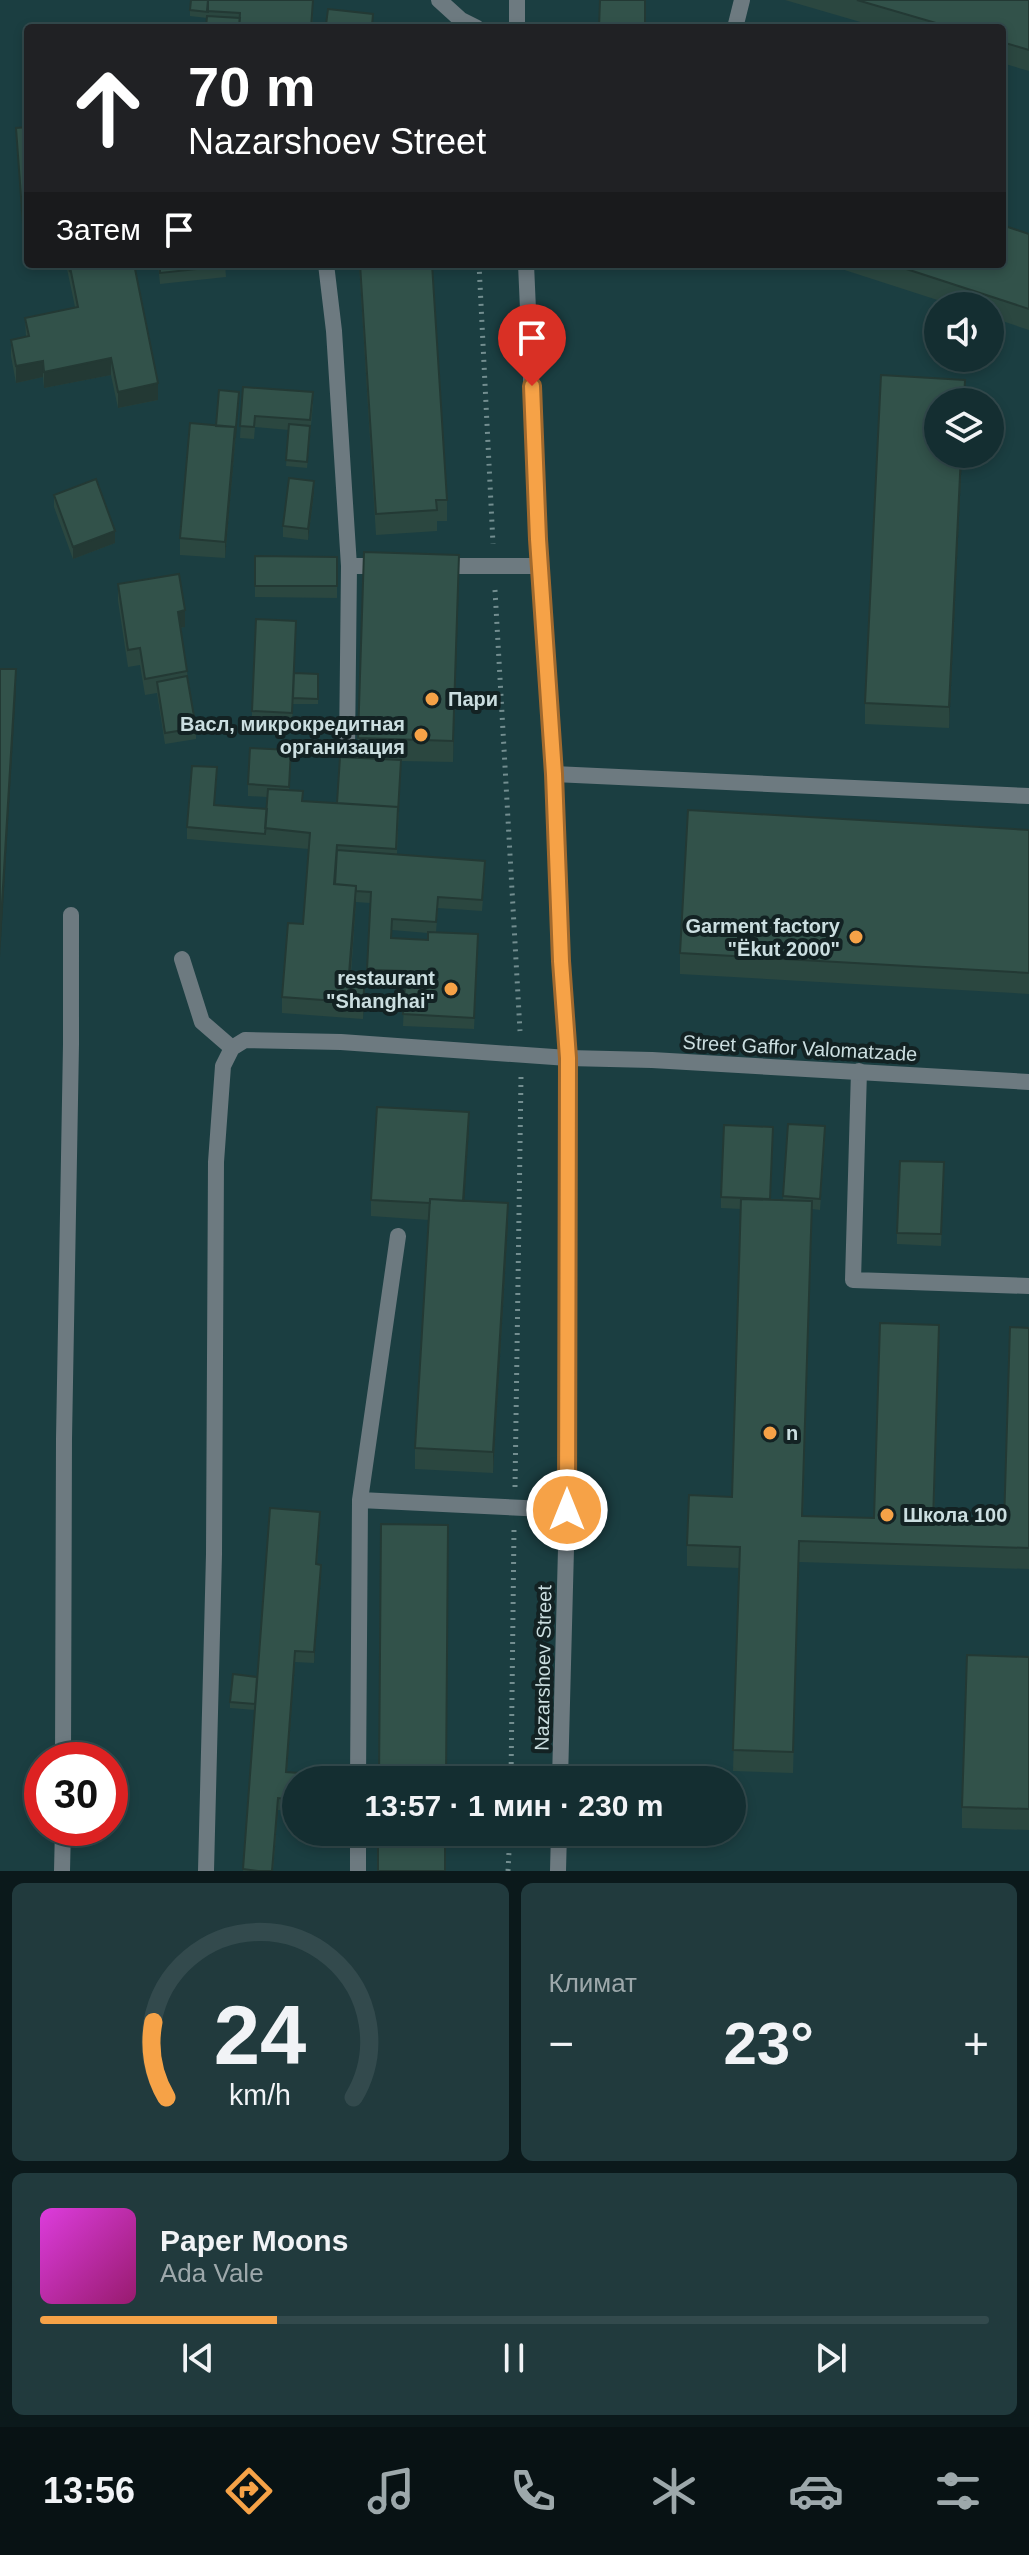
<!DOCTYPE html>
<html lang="ru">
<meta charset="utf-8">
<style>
body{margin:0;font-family:Arial,sans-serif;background:#213a3d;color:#f1f3f6;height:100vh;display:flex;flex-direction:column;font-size:30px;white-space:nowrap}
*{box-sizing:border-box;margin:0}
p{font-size:26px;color:#9da8ab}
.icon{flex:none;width:44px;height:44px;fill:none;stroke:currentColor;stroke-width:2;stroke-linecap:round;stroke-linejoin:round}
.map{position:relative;height:1871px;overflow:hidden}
.details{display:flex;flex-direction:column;gap:12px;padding:12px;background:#0b191b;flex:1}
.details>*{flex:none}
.top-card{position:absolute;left:24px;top:24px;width:982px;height:244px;border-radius:8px;box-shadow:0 4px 12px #0003,0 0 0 2px #334a4d;background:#202124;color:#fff;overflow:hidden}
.controls{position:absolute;left:924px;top:292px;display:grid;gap:16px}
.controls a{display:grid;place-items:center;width:80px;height:80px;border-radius:50%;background:#142e31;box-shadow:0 4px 12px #0003,0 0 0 2px #334a4d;font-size:40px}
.speed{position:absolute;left:24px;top:1742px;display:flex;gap:16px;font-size:40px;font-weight:700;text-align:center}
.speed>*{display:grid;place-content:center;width:104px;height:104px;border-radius:50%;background:#142e31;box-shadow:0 4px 12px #0003,0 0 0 2px #334a4d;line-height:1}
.speed .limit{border:12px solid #d22;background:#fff;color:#111}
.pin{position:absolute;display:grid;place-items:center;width:68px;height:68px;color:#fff;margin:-82px -34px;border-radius:50% 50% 50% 0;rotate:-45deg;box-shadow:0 0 8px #0007}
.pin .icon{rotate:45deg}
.me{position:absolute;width:88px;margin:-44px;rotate:0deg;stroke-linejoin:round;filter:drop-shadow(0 0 6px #0008)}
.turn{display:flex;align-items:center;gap:28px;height:168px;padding:0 32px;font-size:36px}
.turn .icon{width:104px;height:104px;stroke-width:2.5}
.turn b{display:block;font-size:56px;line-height:68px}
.then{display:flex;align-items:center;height:76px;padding:0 32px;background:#0003;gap:16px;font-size:30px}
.big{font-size:60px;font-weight:800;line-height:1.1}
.details .card{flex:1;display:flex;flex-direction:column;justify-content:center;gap:12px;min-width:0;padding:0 28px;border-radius:12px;background:#213a3d}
.details .dial{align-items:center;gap:0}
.dial svg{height:208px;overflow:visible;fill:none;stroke:#334a4d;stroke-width:7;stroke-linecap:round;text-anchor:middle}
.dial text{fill:#f1f3f6;stroke:none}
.song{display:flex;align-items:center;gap:24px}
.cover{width:96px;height:96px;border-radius:12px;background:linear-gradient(135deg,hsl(300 70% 55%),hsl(320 70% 35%))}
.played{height:8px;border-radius:4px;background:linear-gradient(90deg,#f6a247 25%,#334a4d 25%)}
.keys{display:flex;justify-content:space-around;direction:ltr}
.heat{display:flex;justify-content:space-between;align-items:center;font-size:44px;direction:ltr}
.details .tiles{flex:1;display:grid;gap:12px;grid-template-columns:1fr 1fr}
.card:last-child{grid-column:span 2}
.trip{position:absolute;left:282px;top:1766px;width:464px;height:80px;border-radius:40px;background:#142e31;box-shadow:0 4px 12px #0003,0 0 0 2px #334a4d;font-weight:800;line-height:80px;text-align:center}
.tab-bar{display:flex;height:128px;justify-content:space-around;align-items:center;background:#081214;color:#9da8ab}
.tab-bar .icon{width:56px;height:56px}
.tab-bar .selected{color:#f6a247}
.tab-bar b{font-size:36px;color:#f1f3f6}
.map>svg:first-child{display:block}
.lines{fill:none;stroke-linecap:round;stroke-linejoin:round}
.path{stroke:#738e90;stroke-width:5;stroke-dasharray:2 6;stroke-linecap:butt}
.service{stroke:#6d7a80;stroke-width:16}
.minor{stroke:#6d7a80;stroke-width:16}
.wall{fill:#2b4740;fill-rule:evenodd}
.shaded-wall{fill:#233934}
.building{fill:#32524a;stroke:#233934;stroke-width:2}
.route-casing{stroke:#a0692e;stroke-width:20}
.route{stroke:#f6a247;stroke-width:14}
.poi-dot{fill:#f6a247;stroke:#132223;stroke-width:3}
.labels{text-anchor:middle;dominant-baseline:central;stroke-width:8;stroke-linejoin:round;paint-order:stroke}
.poi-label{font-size:20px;font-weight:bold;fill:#cbdee0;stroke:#132223;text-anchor:start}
.street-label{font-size:20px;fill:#cbdee0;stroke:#132223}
</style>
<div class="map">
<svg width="1029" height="1871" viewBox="0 0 1029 1871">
<rect width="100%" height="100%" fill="#1b3e41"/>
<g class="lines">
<path class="path" d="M479,264L493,544
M495,590L520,1031
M515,1487L521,1077
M511,1780L514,1529
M508,1871L510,1832"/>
<path class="service" d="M439,0L461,20L477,28
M735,28L742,0
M326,264L334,331L349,566
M437,566H540
M347,750L349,566H386
M554,774L1029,796
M182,959L202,1022L232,1048
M859,1071L853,1280L1029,1286
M398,1236L360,1500L567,1510
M63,1760L64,1439L71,1044V915
M358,1780L360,1500
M62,1871L63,1828
M206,1871L214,1554L216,1162L223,1066L232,1048L245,1040L341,1042L568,1058
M358,1871V1832"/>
<path class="minor" d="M517,0V28
M526,264L538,539L554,774L561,961L568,1058L567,1510L560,1780
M568,1058L652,1060L1029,1082
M558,1871L559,1832"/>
</g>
<path class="wall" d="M785,0H1029V71L1002,63V28H881Z
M328,9L373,26L386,28H326Z
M190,10L313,16L312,28H206L207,18L190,16Z
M28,127V235L23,236L16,128Z
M1029,234V330L990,317V306H956L826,264H1002Z
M66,264H134L158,400L118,408L111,375L44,388L43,377L16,383L11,356V340L26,337L25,318L75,307Z
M158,264H225L226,277L160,284Z
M359,264H432L447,500V521H437V531L376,535Z
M243,387L313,404L307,468L286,466L289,430L255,427L254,439L240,438Z
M239,398L225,558L180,555V538L216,426Z
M962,454L949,728L865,724V703Z
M314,492L308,540L283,537V526Z
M54,495L115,543L73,559L54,507Z
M255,556L337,557V598L255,597Z
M459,576L453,762L401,761L397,854L485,872L482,911L438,908L436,932L478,946L474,1029L403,1026L405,982L367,981L370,903L356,902L351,974L365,992L363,1019L282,1013V997L303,924L309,849L187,839V827L217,779L214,805L267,809V797L248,796V784L291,762L289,790L303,801L337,803L358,758V738ZM392,930L428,933V940L391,938Z
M118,584L185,627L180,628L196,728V739L165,744L157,693L145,695L140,665L128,667L118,601Z
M294,673L318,674V704H293L292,724L252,723V711Z
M1029,830V994L680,974V953Z
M788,1124L825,1138L820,1210L812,1209L803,1516L874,1518L939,1346L934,1522L1004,1524L1029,1328V1569L799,1562L793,1773L733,1771L739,1568L687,1566V1545L732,1497L741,1209L721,1208V1197L783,1200Z
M469,1129L464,1201L508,1224L493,1473L415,1469V1448L429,1220L371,1216V1200Z
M944,1174L941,1246L897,1244V1233Z
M320,1523L317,1565L321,1576L314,1663L295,1662L287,1772L296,1780V1822H294V1811L278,1810L273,1871H243L255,1710L230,1708V1702L257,1677Z
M1029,1657V1830L962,1828V1807Z"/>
<path class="shaded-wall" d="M111,358V375L44,388V372Z
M43,361V377L16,383V366Z
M158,383V400L118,408V392Z
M239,398L235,444L225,558V542Z
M961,454H962L949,728V707Z
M314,481V492L308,540V529Z
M115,531V543L73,559V547Z
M459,555V576L453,762V741Z
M185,610V627L178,628V612Z
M16,669V690L0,958V937Z
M356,886V902L349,991V974Z
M365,976V992L363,1019V1003Z
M469,1112V1129L463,1222V1205Z
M508,1203V1224L493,1473V1452Z
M321,1565V1576L314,1663V1652Z
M295,1651V1662L286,1783V1772Z
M278,1798V1810L272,1871Z"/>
<path class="building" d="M191,0H208V12L190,10Z
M208,0H313L311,28H239L240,13L207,11Z
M600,0H645V28H599Z
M857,0H1029V50L1002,42V28H953Z
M328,9L373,14L372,26L357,28L326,25Z
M207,16L240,18L239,28H206Z
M385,23L386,28H363Z
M28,127V224H23L16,128Z
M1002,225L1029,234V309L891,264H1002Z
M68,264H85L70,267V272Z
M85,264H134L158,383L118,392L111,358L44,372L43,361L16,366L11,340L29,336L25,318L78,307L70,267Z
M160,264H225L226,266L160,273Z
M360,264H432L447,500H436L437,510L376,514Z
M881,375L965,380L964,402H938V454H961L949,707L865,703Z
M243,387L313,392L310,420L255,416L254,427L240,426Z
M219,390L239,392L235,438V427L216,426Z
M190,423L235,427L225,542L180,538Z
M289,424L310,426L307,462L286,460Z
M289,478L314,481L308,529L283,526Z
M96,479L115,531L73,547L54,495Z
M364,552L459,555L453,741L358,738Z
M255,556L337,557V586H255Z
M179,574L185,610L178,612L187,671L145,679L140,648L128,650L118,584Z
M256,619L296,621L292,713L252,711Z
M0,669H16L0,937Z
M294,673L318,674V699L293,698Z
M187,676L196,728L165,733L157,682Z
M250,748L291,750L289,787L248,784Z
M340,757L401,760L398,812V807L337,803Z
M192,766L217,767L214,805L267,809L265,834L187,827Z
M268,789L303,791L302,801L398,807L396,849L337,845L334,884L356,886L349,974L365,976L363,1003L282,997L288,923L303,924L310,833L265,828Z
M688,810L1029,830V973L680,953Z
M337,850L485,861L482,900L438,897L436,922L392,919L391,938L428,940V932L478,934L474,1018L403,1014L406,971L367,970L371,892L356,891V886L335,884Z
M377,1107L469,1112L463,1201L430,1199V1203L371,1200Z
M788,1124L825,1126L820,1199L783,1196Z
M724,1125L773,1127L770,1199L721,1197Z
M900,1161L944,1162L941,1234L897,1233Z
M430,1199L508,1203L493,1452L415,1448Z
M741,1199L812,1201L802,1516L874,1518L880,1323L939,1325L933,1522L1004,1524L1010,1327L1029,1328V1548L799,1541L793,1752L733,1750L740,1547L687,1545L689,1495L732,1497Z
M270,1508L320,1512L316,1564L321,1565L314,1652L295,1651L286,1772L328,1775L327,1780H296V1810H294V1800L278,1798L272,1871H258L243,1869Z
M381,1524L448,1525L446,1780H379Z
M967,1655L1029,1657V1809L962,1807Z
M233,1674L257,1677L255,1704L230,1702Z
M378,1832H445V1871H378Z"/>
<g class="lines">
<defs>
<path id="route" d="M532,386L538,539L554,774L561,961L568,1058L567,1510"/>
</defs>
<use href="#route" class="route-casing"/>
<use href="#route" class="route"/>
</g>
<g class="poi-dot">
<circle cx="432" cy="699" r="8"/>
<circle cx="421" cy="735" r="8"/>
<circle cx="856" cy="937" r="8"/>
<circle cx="451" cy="989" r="8"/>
<circle cx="770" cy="1433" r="8"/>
<circle cx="887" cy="1515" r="8"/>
</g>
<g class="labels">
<g class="poi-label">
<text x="448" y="699">Пари</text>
<text x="405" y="724" text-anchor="end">Васл, микрокредитная<tspan x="405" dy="23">организация</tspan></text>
<text x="840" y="926" text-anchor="end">Garment factory<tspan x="840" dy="23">"Ёkut 2000"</tspan></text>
<text x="435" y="978" text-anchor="end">restaurant<tspan x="435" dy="23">"Shanghai"</tspan></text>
<text x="786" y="1433">n</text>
<text x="903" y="1515">Школа 100</text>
</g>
<g class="street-label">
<text transform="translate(800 1048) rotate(3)">Street Gaffor Valomatzade</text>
<text transform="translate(543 1668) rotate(-89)">Nazarshoev Street</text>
</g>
</g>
</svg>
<div class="controls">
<a><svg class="icon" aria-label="sound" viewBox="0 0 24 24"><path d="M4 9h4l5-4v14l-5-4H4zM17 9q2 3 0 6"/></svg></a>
<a><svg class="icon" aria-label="layers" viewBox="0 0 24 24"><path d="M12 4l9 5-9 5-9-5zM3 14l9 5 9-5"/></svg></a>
</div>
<div class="speed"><div class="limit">30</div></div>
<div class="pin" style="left:532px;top:386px;background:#d93025"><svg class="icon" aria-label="arrive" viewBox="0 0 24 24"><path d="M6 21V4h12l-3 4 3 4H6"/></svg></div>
<svg class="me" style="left:567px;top:1510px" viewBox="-20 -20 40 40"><circle r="17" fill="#f6a247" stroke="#fff" stroke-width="3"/><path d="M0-11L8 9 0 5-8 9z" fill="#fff"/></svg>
<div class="trip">13:57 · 1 мин · 230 m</div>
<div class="top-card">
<div class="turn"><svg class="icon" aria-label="ahead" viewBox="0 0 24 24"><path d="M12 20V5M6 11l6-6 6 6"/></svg><div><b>70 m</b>Nazarshoev Street</div></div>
<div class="then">Затем<svg class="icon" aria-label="arrive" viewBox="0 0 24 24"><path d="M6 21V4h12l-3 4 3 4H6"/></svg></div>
</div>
</div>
<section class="details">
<div class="tiles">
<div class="card dial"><svg viewBox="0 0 100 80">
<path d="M14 69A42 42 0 1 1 86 69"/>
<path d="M14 69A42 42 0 0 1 9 40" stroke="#f6a247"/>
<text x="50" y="56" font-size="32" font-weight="700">24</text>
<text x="50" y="72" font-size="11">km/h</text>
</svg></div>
<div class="card"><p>Климат</p>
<div class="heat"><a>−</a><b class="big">23°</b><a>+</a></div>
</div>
<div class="card">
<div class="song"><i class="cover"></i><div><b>Paper Moons</b><p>Ada Vale</p></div></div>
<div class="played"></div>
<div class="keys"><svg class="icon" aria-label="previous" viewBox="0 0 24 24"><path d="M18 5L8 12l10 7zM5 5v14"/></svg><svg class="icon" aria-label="pause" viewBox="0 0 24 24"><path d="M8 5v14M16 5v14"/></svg><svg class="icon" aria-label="next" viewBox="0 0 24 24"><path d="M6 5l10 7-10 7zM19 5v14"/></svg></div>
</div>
</div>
</section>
<nav class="tab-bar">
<b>13:56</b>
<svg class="icon selected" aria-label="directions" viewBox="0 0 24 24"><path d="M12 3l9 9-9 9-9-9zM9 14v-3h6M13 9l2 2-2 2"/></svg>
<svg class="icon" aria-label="music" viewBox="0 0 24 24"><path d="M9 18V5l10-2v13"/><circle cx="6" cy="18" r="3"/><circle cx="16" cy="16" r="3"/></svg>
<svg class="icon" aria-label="phone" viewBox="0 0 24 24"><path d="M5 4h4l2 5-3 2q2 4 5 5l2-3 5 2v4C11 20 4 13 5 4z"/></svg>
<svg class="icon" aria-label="climate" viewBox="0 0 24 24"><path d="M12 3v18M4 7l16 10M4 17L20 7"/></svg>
<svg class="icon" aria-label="car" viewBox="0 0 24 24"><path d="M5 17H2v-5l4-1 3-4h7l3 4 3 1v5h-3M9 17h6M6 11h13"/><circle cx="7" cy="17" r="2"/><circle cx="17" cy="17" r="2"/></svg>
<svg class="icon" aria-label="filters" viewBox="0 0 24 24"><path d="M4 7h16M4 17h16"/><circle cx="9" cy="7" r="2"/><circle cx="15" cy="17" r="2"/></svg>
</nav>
